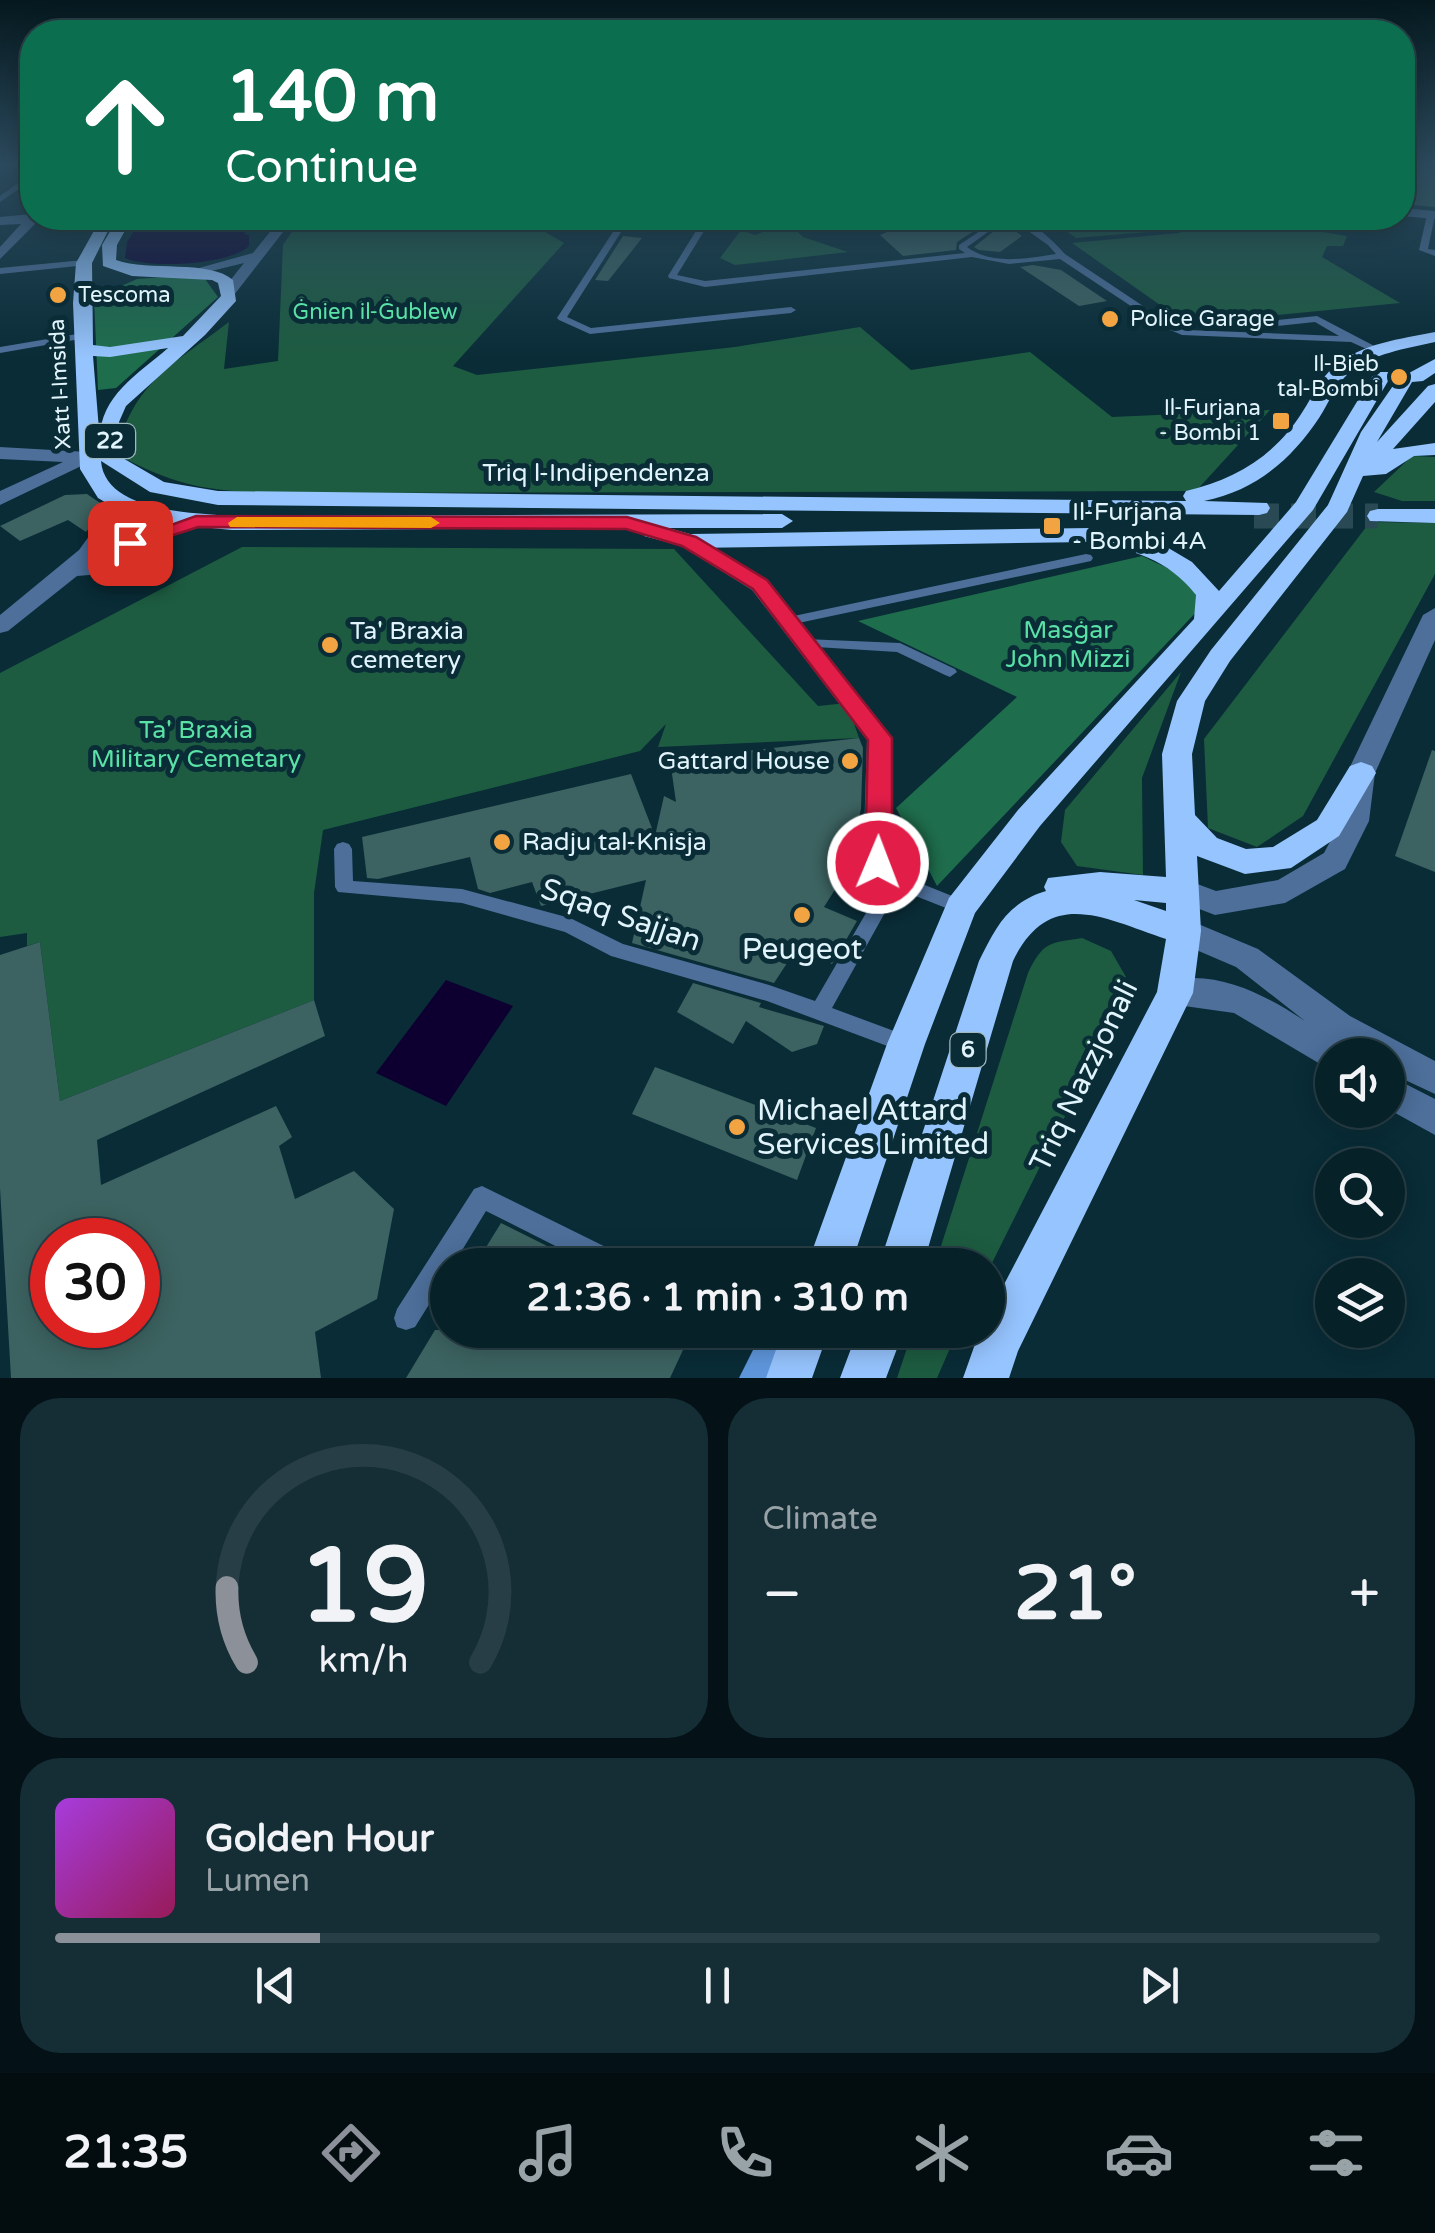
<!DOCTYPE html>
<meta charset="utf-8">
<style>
body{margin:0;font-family:"Varela Round",sans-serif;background:#152e35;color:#f1f3f6;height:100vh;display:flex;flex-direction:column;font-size:38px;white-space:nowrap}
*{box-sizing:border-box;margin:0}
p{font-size:32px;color:#98a3a8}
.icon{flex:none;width:55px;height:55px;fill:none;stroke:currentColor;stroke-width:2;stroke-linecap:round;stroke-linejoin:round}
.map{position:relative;height:1378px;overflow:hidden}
.side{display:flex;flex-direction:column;gap:20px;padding:20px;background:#041217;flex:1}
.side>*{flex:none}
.guide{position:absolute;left:20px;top:20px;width:1395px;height:210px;border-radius:40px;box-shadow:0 5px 25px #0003,0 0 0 2px #283e46;background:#0b6e4f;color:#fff;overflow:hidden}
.controls{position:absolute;left:1315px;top:1038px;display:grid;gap:20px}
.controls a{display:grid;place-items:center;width:90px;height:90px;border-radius:50%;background:#072129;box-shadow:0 5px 25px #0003,0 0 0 2px #283e46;font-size:50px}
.speed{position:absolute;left:30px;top:1218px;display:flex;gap:20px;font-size:50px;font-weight:700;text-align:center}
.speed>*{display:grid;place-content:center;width:130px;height:130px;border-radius:50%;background:#072129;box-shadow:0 5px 25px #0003,0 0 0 2px #283e46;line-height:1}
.speed .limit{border:15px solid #d22;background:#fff;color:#111}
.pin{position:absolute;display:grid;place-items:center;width:85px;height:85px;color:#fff;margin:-42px;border-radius:20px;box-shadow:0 5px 15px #0006}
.me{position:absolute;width:110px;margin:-55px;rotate:1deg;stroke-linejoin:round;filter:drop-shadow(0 0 8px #0008)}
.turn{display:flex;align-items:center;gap:35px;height:210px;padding:0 40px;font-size:45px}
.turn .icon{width:130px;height:130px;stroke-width:2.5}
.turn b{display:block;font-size:70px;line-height:85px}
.big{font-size:75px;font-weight:700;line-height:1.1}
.side .card{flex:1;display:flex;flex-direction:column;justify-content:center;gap:15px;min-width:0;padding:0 35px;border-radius:40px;background:#152e35}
.side .dial{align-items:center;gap:0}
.dial svg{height:260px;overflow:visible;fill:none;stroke:#283e46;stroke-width:7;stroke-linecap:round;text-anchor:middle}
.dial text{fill:#f1f3f6;stroke:none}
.song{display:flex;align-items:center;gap:30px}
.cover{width:120px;height:120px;border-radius:15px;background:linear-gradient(135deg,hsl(280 70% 55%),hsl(330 70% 35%))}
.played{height:10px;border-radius:5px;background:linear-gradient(90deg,#8c9099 20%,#283e46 20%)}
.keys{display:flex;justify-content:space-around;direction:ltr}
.heat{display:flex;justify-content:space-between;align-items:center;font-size:55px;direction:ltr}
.side .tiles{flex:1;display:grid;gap:20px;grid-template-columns:1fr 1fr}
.card:last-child{grid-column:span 2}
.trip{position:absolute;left:430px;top:1248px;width:575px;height:100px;border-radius:50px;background:#072129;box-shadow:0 5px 25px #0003,0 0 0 2px #283e46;font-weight:700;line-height:100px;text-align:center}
.dock{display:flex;height:160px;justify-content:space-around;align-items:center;background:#030d10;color:#98a3a8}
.dock .icon{width:70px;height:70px}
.dock .active{color:#8c9099}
.dock b{font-size:45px;color:#f1f3f6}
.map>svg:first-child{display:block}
.green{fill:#1d5c41}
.forest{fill:#1e6d4c}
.water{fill:#0d0031}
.building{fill:#3c6361;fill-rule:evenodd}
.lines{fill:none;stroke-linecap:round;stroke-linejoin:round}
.trunk-tunnel{stroke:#294a54;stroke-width:25;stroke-dasharray:25 12;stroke-linecap:butt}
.service{fill:#4d6f9a;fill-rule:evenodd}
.minor{fill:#4d6f9a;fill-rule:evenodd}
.tertiary{fill:#4d6f9a;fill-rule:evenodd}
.secondary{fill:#5f97dd;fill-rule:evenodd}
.trunk{fill:#96c4fe;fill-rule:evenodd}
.route{fill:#e11d48;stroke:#92132f;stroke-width:2.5}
.slow{fill:#f59e0b}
.poi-dot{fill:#f3a442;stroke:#092c37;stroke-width:4}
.labels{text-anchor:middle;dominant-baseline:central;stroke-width:10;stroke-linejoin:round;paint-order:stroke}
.far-poi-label{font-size:22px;fill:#e1f4fb;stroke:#092c37;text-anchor:start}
.far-park-label{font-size:22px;fill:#5ae1a6;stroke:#092c37}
.far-street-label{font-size:22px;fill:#e1f4fb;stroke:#092c37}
.shield{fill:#092c37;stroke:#a0b8c0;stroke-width:2.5}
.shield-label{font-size:22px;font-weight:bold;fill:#e1f4fb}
.street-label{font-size:25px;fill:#e1f4fb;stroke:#092c37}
.poi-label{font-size:25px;fill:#e1f4fb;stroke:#092c37;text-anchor:start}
.park-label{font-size:25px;fill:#5ae1a6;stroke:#092c37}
.near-street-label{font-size:30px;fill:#e1f4fb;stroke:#092c37}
.near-poi-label{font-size:30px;fill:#e1f4fb;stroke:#092c37}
</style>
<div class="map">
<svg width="1435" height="1378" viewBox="0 0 1435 1378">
<rect width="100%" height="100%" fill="#092c37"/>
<path class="green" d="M301,218H535L530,223L564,243L453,366L477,375L735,347L860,327L911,370L1030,352L1112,417L1270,410L1196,491L266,493C200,490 175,485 116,454C133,382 174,364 229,322L224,369L278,361L283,245Z
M798,218H818L794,228L803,237L848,252L735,265L720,258L741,230L755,235Z
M1048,218H1175L1180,221L1172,230L1076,238Z
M1184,218H1271L1269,223L1347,236L1343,246H1327L1322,257L1400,303L1187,324L1072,243L1179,233L1190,222Z
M1412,456L1435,457V501H1402L1374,492Z
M1370,522L1435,523V574L1303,816L1257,847L1208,828L1204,739Z
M242,547L674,549L818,706L847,703L859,738L658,747L666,724L640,751L323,830L314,893V1000L60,1101L40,942L27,946V933L0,937V673Z
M1181,672L1142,778L1143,875L1077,866L1061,842L1065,810Z
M1082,938L1111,951L1126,977L1118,1010L988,1271V1265H935L1028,973C1043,942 1049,943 1082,938Z
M913,1330H958L937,1378H897Z"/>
<path class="forest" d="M179,276L205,279L218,297L116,388L98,390L94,298L137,279Z
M1142,556C1169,569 1192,576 1201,607L937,886L896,808L1017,697L858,621Z"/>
<path class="water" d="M142,218H255L244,234L249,235V246C230,265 149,269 125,258L127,242Z
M446,980L513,1006L446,1106L376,1073Z"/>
<path class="building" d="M1402,165L1435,167V207L1402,204Z
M921,218H971L980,227L957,242L956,250L903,256L880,235Z
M989,218H998L1022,236L1000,252L979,250L974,247L999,227Z
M623,236L642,238L608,281L595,280Z
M1033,265L1061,270L1107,301L1079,306L1020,267Z
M87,494L106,507L86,532L68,520L20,541L0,526L65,495Z
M859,738L863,748L861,809L846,872L824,907L857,921L832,964L797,948L774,983L632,943L646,880L541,906L532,882L490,893L478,889L470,857L378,879L367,878L362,837L631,774L655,836L664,796L676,802L670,760Z
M1432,750L1435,751V872L1395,856Z
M40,942L60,1101L314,1000L325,1036L97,1140L101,1185L276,1106L292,1137L279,1146L295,1199L354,1171L394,1209L377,1299L315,1332L321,1378H11L0,1188V955ZM52,1240H138V1325H52Z
M693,983L761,1003L759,1007L824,1026L817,1044L792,1052L746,1021L733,1044L677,1012Z
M655,1067L816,1128L797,1180L632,1114Z
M501,1223L585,1265H475Z
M435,1330H672L667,1342L683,1350L670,1378H406Z"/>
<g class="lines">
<path class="trunk-tunnel" d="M1254,516H1378"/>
<path class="service" d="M29,175H32V180L0,202V196Z
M1431,213L1435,215L1428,249L1435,250V256L1419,250L1427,215Z
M622,218H630L567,317L591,328L791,307L796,310L791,313L590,334L559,320L557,318Z
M704,218H712L677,275L705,281L965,253L959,249V245L986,227L974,218H983L995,227L967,247C993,266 1027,258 1056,254L1048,245L1010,218C1029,217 1053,240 1065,254L1167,322L1187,330L1339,336L1315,322L1239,330L1234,327L1239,324L1317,316L1382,350L1373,352L1351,342L1182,335L1161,326L1060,259L1009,264L972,257L705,287L669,278L668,276Z
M84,260L88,263L87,265L0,274V268Z
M83,333L86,334V338L0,353V347Z
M1086,554L1091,555L1093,558L1091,561L789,625L782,621L789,617Z
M805,639L900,643L955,669L957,672L950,677L945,675L897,652L800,646L798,643L800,640Z
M343,842L349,844L352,849L353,881L462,889L570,918L623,944L769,985L815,1001L888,875L894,873L900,875L967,902L970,907L967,912L961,914L898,889L832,1008L913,1038L916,1044L913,1050L906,1053L767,1001L611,956L565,932L462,903L338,892L335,887L334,849L337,844Z
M482,1186L626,1257L630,1265H593L486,1211L453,1265H448V1274L415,1327L406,1330L397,1327L394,1318L397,1309L474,1189Z
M737,1330H775L786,1335L789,1344L786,1353L777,1356L740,1339Z"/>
<path class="minor" d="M32,214L41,218L0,259V247L21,224L0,225V217Z
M0,447L88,452L98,458L0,505V491L63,462L0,459Z
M689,535L768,580L889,733L893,739V859L909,880L905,888C885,895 872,880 863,863L867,740L752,590L681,546L678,541L681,536Z
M1435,608V640L1375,773L1369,821L1345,869L1285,903L1215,915L1173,899L1169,891L1173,883L1184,879L1216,891L1278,880L1324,853L1341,821L1347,773L1423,615Z"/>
<path class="tertiary" d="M1402,208L1435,211V219L1402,216Z
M281,218H294L234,295L221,292L244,263L195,275L188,271L253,253Z
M123,497L133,503L102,550L189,517L196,515L206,521L139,548L89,575L77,576L8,631L0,633V615L79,550L116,499Z
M1184,918L1258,949L1350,1016L1435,1061V1094L1388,1072V1055H1357L1346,1049L1349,1055H1332V1071L1234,1013L1163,1003L1159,993L1163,983C1212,966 1266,995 1305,1021L1236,967L1173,940L1168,931L1173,922Z
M1388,1075L1435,1099V1135L1388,1109Z"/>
<path class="secondary" d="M763,1330H806L783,1378H739Z"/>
<path class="trunk" d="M118,218H132L117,245L116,260C149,272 209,259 233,280L236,301L205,335L126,406L119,422L121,457L164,482L218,491L1186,501L1183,496L1186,491C1236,479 1275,456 1303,411C1313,396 1320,378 1334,367C1361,343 1401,339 1435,332V342C1405,349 1373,353 1349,373C1335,385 1329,403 1319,418C1291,460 1255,491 1204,501L1267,503L1270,508L1267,513L1259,515L218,505L150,492L101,461C105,512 194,513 232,516L782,514L793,521L782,528H668L690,534L1091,528L1165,546L1192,562L1219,591L1296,502L1375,372H1389L1391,376L1313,510L1040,826L975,913L925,1044L851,1265H807L887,1044L949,898L1018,810L1194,619L1196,595C1168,559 1133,550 1091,542L689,548L644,536L642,528L232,530L159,523L115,508L98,498L80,469L73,303L76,263L100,220H110L112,223L92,263L93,345L110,347L183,336L221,296L218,283L212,280L132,276L103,266L102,245ZM168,348C137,375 98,397 100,442L93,356L110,357Z
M1435,359V373L1423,381L1412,382L1377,442L1428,386L1435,384V402L1393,449L1435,443V455L1414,456L1386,474L1363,476L1347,512L1230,661L1205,701L1192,754L1195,815L1217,838L1246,849L1273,847L1317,820L1350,766L1361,762L1372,766L1376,773L1339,836L1291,868L1245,874L1197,856L1201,931L1193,993L1018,1351L1009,1378H963L980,1330H988V1315L1157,992L1166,939C1104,918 1049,886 1013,961L923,1265H879L979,961C996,927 1007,903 1046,891L1044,887L1048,878L1100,872L1166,877L1162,754L1177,701L1211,650L1328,505L1361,432L1397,380L1408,379L1409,373ZM1134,900L1166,903V911Z
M1378,509H1435V523L1370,521L1367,516L1370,511Z
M783,1330H829L812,1378H766Z
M858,1330H904L886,1378H840Z"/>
</g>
<linearGradient id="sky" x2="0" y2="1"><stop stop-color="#05181e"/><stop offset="0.46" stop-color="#2c4b5e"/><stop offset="1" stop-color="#2c4b5e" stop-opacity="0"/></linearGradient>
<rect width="1435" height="358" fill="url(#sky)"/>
<path class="route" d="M196,516L627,517L696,537L767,580L888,733L892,738V863L888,870L878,873L869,870L865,863L868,740L753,589L682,546L626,529L198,527L130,549L121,543Z"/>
<path class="slow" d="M237,517H431L440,523L431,528L230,527L228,523Z"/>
<g class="poi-dot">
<circle cx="58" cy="295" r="10"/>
<circle cx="1110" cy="319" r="10"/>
<circle cx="1399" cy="377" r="10"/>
<rect x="1271" y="411" width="20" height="20" rx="5"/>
<rect x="1042" y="516" width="20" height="20" rx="5"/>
<circle cx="330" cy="645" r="10"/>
<circle cx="850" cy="761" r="10"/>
<circle cx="502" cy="842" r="10"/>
<circle cx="802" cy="915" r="10"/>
<circle cx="737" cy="1127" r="10"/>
</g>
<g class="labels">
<g class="far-poi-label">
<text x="78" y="295">Tescoma</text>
<text x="1130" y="319">Police Garage</text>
<text x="1379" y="364" text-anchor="end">Il-Bieb<tspan x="1379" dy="25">tal-Bombi</tspan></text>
<text x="1261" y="408" text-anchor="end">Il-Furjana<tspan x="1261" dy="25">- Bombi 1</tspan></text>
</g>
<g class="far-park-label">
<text x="375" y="312">Ġnien il-Ġublew</text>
</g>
<g class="far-street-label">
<text transform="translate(60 384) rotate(-93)">Xatt l-Imsida</text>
</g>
<g class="shield">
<rect x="85" y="424" width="50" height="34" rx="8"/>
<rect x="950.5" y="1033" width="35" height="34" rx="8"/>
</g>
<g class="shield-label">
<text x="110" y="441">22</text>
<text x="968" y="1050">6</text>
</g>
<g class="street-label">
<text x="596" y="473">Triq l-Indipendenza</text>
</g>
<g class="poi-label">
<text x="1072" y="512">Il-Furjana<tspan x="1072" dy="29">- Bombi 4A</tspan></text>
<text x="350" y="631">Ta' Braxia<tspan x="350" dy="29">cemetery</tspan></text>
<text x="830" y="761" text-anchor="end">Gattard House</text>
<text x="522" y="842">Radju tal-Knisja</text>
</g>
<g class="park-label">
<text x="1068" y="630">Masġar<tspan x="1068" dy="29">John Mizzi</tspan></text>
<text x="196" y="730">Ta' Braxia<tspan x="196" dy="29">Military Cemetary</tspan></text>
</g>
<g class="near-street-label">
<text transform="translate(621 915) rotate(19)">Sqaq Sajjan</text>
<text transform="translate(1084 1076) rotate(-64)">Triq Nazzjonali</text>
</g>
<g class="near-poi-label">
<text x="802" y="949">Peugeot</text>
<text x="757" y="1110" text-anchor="start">Michael Attard<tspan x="757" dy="34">Services Limited</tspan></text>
</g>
</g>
</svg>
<div class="controls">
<a><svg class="icon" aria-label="sound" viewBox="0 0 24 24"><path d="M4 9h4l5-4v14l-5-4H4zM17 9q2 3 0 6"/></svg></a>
<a><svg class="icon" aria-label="search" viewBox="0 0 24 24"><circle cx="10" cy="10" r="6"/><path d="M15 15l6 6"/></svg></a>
<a><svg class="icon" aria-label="layers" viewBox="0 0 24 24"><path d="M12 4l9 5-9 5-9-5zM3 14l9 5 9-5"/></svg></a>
</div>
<div class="speed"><div class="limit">30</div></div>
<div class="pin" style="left:130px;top:543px;background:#d93025"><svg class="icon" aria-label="arrive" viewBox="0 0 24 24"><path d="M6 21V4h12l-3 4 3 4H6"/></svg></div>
<svg class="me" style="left:878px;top:863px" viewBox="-20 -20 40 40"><circle r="17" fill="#e11d48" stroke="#fff" stroke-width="3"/><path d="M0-11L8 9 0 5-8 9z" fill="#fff"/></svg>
<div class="trip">21:36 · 1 min · 310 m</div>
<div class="guide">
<div class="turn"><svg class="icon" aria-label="ahead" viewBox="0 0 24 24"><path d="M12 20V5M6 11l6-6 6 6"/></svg><div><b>140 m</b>Continue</div></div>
</div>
</div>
<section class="side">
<div class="tiles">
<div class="card dial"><svg viewBox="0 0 100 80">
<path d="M14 69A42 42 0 1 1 86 69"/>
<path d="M14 69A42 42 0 0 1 8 46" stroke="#8c9099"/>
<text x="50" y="56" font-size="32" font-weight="700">19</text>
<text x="50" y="72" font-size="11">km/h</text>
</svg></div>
<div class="card"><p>Climate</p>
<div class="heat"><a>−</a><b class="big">21°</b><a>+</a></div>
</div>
<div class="card">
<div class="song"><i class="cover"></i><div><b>Golden Hour</b><p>Lumen</p></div></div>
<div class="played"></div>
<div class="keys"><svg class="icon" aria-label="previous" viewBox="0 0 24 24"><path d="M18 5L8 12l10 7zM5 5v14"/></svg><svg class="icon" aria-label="pause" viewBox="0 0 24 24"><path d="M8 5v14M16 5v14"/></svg><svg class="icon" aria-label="next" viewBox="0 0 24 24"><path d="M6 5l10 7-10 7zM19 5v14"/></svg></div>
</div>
</div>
</section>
<nav class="dock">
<b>21:35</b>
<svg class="icon active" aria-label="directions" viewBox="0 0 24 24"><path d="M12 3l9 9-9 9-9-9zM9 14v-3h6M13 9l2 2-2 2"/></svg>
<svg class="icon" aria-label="music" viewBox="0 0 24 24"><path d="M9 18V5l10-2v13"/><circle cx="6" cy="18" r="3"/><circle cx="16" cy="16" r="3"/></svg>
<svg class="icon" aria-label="phone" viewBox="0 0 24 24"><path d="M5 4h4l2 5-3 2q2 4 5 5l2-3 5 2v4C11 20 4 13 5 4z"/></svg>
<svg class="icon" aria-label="climate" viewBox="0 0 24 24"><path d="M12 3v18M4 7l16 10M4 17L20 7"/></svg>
<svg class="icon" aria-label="car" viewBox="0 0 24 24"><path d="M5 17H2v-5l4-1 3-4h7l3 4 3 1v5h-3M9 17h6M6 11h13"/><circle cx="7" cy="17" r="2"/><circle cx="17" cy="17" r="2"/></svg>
<svg class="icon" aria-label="filters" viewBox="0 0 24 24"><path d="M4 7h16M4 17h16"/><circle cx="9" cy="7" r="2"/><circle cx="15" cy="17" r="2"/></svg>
</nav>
